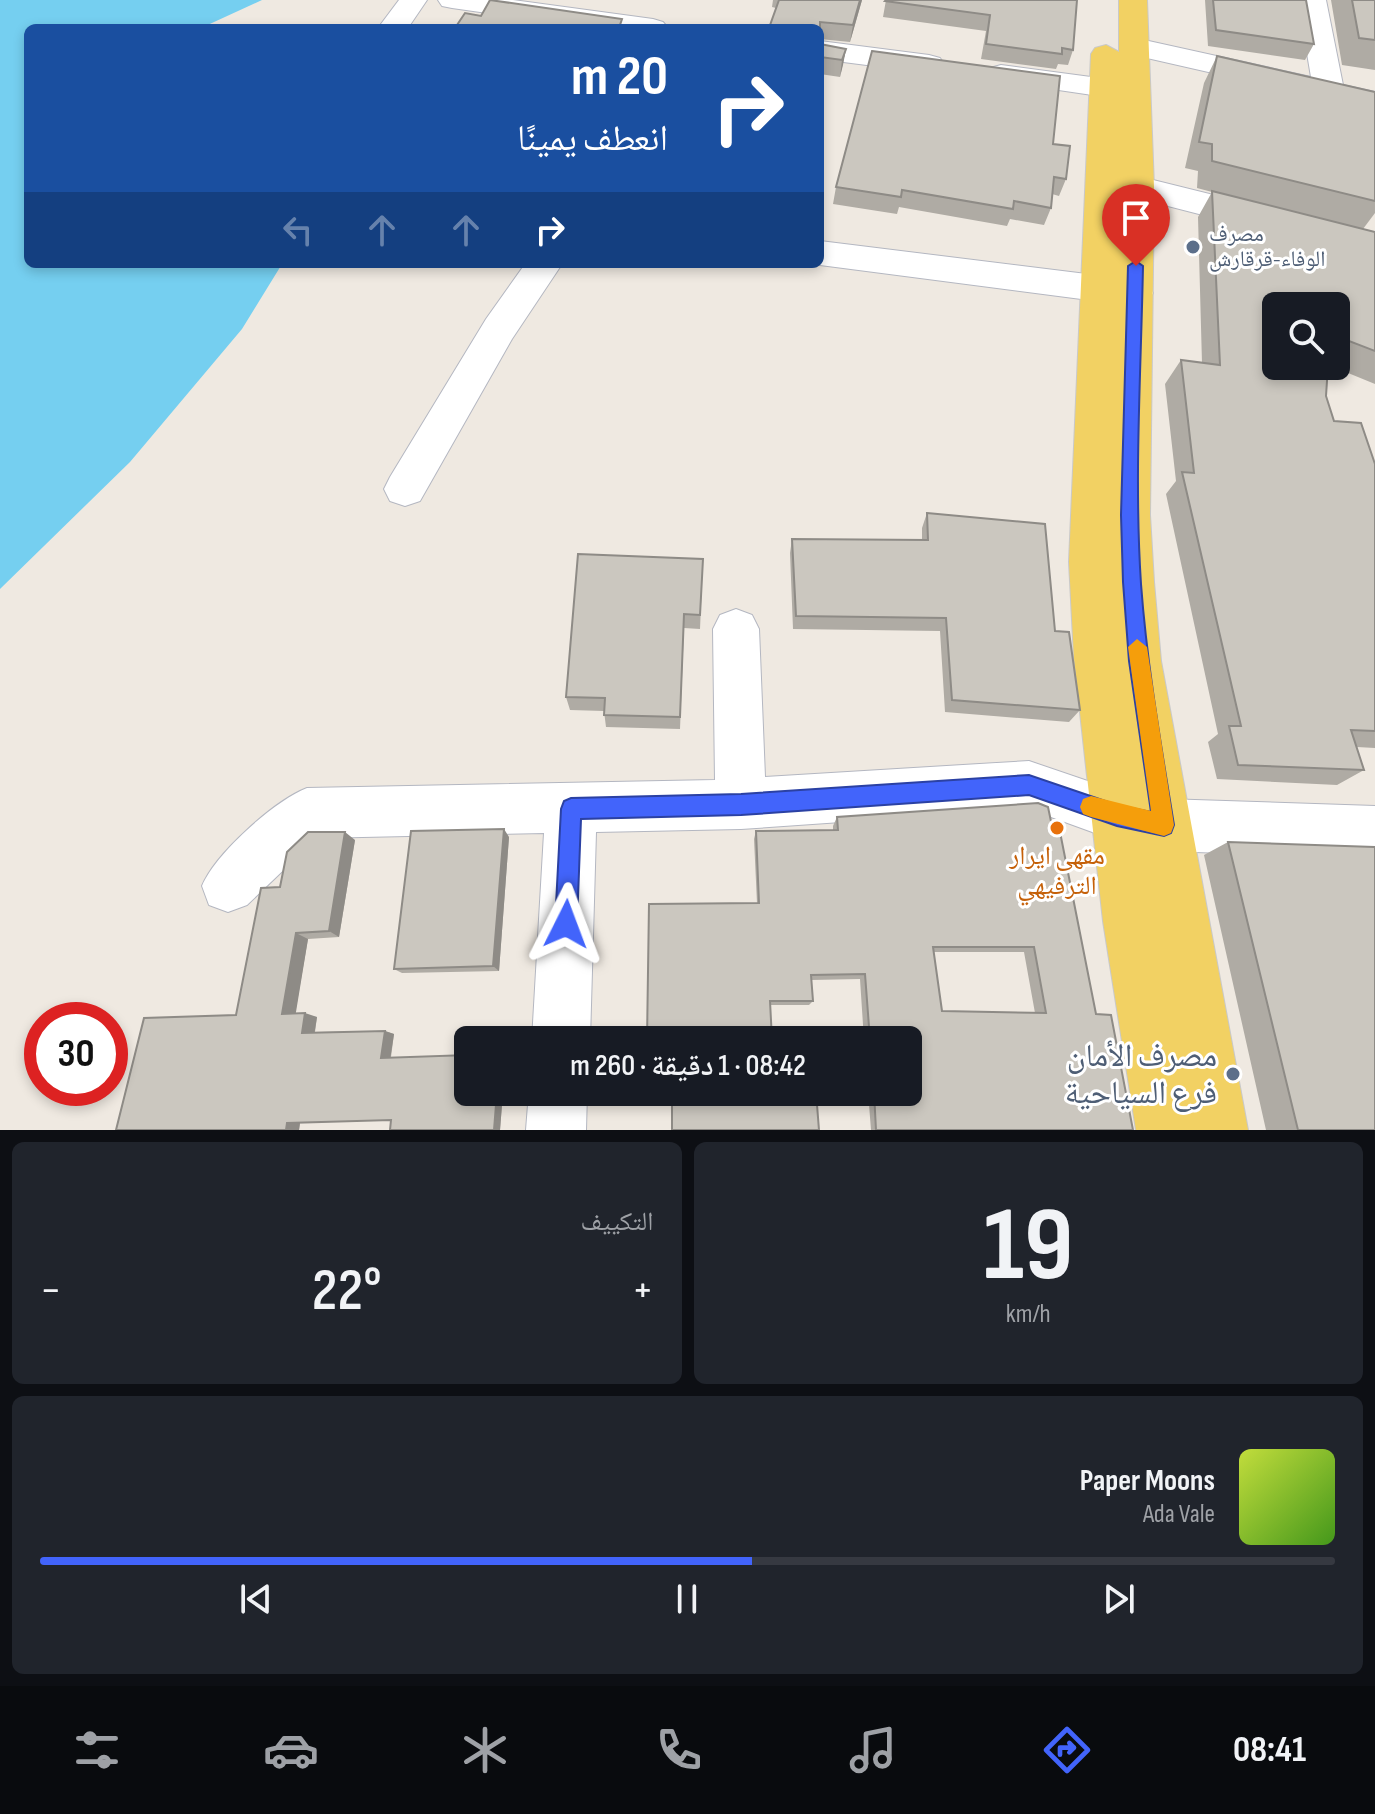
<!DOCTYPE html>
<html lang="ar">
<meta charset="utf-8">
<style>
body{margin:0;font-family:"Sofia Sans Condensed","Noto Naskh Arabic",sans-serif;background:#20242c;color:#f1f3f6;direction:rtl;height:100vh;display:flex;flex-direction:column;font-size:30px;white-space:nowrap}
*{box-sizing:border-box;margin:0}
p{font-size:26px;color:#9ea1a6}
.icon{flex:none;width:44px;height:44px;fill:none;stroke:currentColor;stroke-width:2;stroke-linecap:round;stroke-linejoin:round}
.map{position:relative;height:1130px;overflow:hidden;direction:ltr}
.side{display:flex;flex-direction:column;gap:12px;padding:12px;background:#0d0f14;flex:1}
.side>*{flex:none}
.top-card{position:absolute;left:24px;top:24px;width:800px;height:244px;border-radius:12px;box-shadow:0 4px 12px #0003;direction:rtl;background:#1a4fa0;color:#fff;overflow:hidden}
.tools{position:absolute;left:1262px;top:292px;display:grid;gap:16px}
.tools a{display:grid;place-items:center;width:88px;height:88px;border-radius:12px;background:#171b24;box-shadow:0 4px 12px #0003;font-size:40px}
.speed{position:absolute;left:24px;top:1002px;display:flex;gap:16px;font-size:40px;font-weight:700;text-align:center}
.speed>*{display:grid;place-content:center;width:104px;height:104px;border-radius:50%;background:#171b24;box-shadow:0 4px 12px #0003;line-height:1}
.speed .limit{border:12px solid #d22;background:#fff;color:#111}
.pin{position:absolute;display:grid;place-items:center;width:68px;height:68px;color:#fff;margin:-82px -34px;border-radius:50% 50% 50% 0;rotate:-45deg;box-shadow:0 0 8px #0007}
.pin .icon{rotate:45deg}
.me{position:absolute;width:88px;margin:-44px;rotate:3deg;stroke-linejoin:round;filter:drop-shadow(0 0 6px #0008)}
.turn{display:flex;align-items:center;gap:28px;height:168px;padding:0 24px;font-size:36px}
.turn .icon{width:104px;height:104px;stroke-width:2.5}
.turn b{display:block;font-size:56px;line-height:68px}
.lanes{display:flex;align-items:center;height:76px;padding:0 24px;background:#0003;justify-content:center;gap:40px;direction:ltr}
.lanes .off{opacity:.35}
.big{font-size:60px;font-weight:600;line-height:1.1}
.side .widget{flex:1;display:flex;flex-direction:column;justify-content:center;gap:12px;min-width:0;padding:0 28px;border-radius:12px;background:#20242c}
.side .dial{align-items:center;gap:0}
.dial b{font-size:104px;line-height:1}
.song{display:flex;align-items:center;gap:24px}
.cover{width:96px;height:96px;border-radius:12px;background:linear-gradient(135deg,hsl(70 70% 55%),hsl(100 70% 35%))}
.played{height:8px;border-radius:4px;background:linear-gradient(90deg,#4264fb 55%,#363941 55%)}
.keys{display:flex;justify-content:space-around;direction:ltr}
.heat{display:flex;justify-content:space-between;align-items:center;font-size:44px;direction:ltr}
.side .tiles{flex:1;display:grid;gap:12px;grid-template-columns:1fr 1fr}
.widget:last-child{grid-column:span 2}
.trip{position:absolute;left:454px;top:1026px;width:468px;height:80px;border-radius:12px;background:#171b24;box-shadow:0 4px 12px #0003;font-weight:600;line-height:80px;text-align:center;direction:rtl}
.dock{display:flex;height:128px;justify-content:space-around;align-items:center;background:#090b0e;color:#9ea1a6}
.dock .icon{width:56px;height:56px}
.dock .on{color:#4264fb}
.dock b{font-size:36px;color:#f1f3f6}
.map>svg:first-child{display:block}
.water{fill:#75cff0}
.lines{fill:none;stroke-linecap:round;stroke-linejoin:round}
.minor-casing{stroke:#b4b7c1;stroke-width:2}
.major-casing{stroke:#c9c9c9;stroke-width:2}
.minor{fill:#fff;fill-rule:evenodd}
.major{fill:#f2d163;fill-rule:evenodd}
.wall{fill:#afaba4;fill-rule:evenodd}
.shaded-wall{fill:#8e8b86}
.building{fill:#cbc7bf;stroke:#8e8b86;stroke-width:2;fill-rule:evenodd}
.route{fill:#4264fb;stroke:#2b41a3;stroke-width:2}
.slow{fill:#f59e0b}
.service-dot{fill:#5c6f8a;stroke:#fff;stroke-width:3}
.food-dot{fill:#e8710a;stroke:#fff;stroke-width:3}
.labels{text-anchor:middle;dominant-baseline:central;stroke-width:6;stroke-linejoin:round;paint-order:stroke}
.far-service-label{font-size:22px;fill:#4e5e75;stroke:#fff;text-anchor:start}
.food-label{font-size:26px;fill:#c56008;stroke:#fff}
.near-service-label{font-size:32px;fill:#4e5e75;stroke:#fff;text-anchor:end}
</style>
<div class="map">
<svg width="1375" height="1130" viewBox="0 0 1375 1130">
<rect width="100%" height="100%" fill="#efe9e1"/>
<path class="water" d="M0,0H262L201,28H28V264H282L242,329L130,462L0,589Z"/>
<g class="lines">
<defs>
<path id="minor" d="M399,0H427L408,28H378Z
M438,0H513L653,19L663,22L668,28H591L452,8L442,6Z
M1298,0H1326L1343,85L1375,92V110L1125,53L1120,47L1125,41L1135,38L1311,77Z
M820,41L929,55L940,58L944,64L940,70L929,73L820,59Z
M1001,65L1106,79L1117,81L1121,88L1117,95L1106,97L990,80L986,74L990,68Z
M1137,176L1375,235V259L1125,195L1120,187L1125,179Z
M820,241L1135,280L1148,284L1153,293L1148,302L1135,306L820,265L816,264H820Z
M525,264H562L512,339L420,501L405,506L390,501L384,489L390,477L486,319Z
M736,609L752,615L759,629L765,777L1029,761L1117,791L1164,799L1375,806V858L1164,851L1117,841L1029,809L741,829L596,832L590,1040H532L544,833L317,838L247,905L228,912L209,905L202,886C215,854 274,801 307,788L715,780L713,629L720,615Z
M529,1092H587L586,1130H526Z"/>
<path id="major" d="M1119,0H1147L1154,187L1150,515L1154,582L1161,661L1248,1130H1136L1103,921L1074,658L1069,562L1091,54L1095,48L1106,45L1119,52Z"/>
</defs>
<use href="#minor" class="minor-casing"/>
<use href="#major" class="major-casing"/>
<use href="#minor" class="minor"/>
<use href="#major" class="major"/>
</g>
<path class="wall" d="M773,0H862L850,42L820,39L776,8L772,7Z
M886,0H1077L1073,50L1068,65L1058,64L1056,69L981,59L986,31L883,17Z
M1205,0H1306L1314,44L1305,60L1208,46Z
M1331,0H1375V70L1342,65Z
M820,44L846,49L840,77L820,74Z
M1217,56L1375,201V213L1363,229L1375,232V384L1331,366H1336V306H1276L1326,396L1334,421L1375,464V748L1357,747L1364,770L1337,785L1217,779L1208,742L1218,734L1166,494L1176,481L1165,384L1181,360L1202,363L1198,217L1212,192L1197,188L1198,171L1185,168L1204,83Z
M1053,144L1066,179L1059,196L1052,194L1051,208L1044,225L1010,219L1007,226L899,207L897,214L833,204L836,187Z
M927,513L1055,631L1080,710L1069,722L945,712L940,631L793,629L790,553L792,539L922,540V528Z
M703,559L700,629L684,628L680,729L606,727L604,711L570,710L566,697Z
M837,817L1053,831L1096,1014L1133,1130H871L868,1092H908V1040H864L860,979L811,980L813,1001L809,1005H770L757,903L754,839L756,831L833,830V826ZM933,952H1024L1035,1013L942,1011Z
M509,837L499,971L402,973L394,969Z
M355,840L339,937L308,939L295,1014L317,1017L315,1032L385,1031L394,1034L391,1057L468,1092H503L500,1130L391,1120L300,1123L299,1130L236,1015L280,887Z
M1228,842L1375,1130H1266L1204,855Z"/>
<path class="shaded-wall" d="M860,0H862L850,42L853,25Z
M846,49L843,65L840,77L842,60Z
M504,829L509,837L499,971L493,966Z
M345,832L355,840L339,937L329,931Z
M296,933L308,939L295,1018L282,1014Z
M305,1013L317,1017L314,1036L302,1033Z
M385,1031L394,1034L390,1060L381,1058Z
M497,1092H503L500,1130H494Z
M287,1123H300L299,1130H286Z"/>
<path class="building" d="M490,0L622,19L620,25L643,28H455L465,13L481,16Z
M779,0H860L853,25L820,22V28H769Z
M886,0H1077L1073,50L1062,48V54L986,44L990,15L885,1Z
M1213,0H1306L1314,44L1216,30Z
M1352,0H1375V40L1359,38Z
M820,44L846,49L842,60L820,57Z
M872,51L1060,76L1053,144L1070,146L1066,179L1054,177L1051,208L1014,201L1013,209L902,190L901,197L836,187Z
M1217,56L1375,92V201L1212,161V144L1199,142Z
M1212,191L1375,232V351L1336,336V306H1276V366H1328L1326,396L1334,421L1361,423L1375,464V731L1351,730L1364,770L1238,765L1229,726H1241L1182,472L1194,473L1181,360L1220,365Z
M927,513L1045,524L1055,631L1069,632L1080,710L952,700L946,618L796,616L792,539L928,540Z
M578,554L703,559L700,615L684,614L680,717L604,715L605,698L566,697Z
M1038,803L1048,807L1053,831L1060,832L1096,1014L1111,1015L1133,1130H876L874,1092H908V1040H870L865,974L811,975L813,1001H770L772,1040H647L649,904L759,903L756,831L838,830L837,817ZM933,947H1034L1046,1013L942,1011Z
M504,829L493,966L394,969L411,831Z
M308,832H345L329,931L296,933L282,1014L305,1013L302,1033L385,1031L381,1058L468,1055V1092H497L494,1130H390L391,1120L287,1123L286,1130H116L144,1018L236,1015L261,888L280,887L287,852Z
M1228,842L1375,847V1130H1298Z
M672,1092H816L819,1130H672Z"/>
<path class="route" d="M1136,261L1143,266C1141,372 1134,478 1141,584C1147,665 1161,745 1174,825L1171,833L1164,836L1117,826L1029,795L741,815L581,819L577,924L574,932L566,935L558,932L555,924L561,809L564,801L571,798L741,794L1029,775L1117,805L1151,812L1129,661L1123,582L1121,515L1128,266Z"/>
<path class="slow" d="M1137,639L1147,647L1174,825L1171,833L1164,836L1091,817L1083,814L1080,807L1083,799L1091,796L1151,811L1128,647Z"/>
<g class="service-dot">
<circle cx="1193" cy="247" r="8"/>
<circle cx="1233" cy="1074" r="8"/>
</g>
<circle class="food-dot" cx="1057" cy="828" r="8"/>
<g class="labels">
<g class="far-service-label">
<text x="1209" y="234">مصرف<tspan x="1209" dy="25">الوفاء-قرقارش</tspan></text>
</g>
<g class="food-label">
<text x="1057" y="856">مقهى ايرار<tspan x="1057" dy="30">الترفيهي</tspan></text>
</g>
<g class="near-service-label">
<text x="1217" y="1056">مصرف الأمان<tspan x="1217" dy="37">فرع السياحية</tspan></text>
</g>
</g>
</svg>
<div class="tools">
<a><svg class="icon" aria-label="search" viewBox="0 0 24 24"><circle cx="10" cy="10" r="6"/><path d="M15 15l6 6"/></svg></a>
</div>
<div class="speed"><div class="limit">30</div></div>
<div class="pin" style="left:1136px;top:266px;background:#d93025"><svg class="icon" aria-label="arrive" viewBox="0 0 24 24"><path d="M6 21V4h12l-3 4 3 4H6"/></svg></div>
<svg class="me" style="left:566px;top:924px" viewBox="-20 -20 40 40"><path d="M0-17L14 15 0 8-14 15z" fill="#4264fb" stroke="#fff" stroke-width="4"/></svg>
<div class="trip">08:42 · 1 دقيقة · 260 m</div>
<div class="top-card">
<div class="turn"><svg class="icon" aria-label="right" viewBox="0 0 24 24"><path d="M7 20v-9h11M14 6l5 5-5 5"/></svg><div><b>20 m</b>انعطف يمينًا</div></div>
<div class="lanes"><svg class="icon off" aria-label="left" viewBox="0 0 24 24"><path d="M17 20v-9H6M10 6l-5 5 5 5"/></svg><svg class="icon off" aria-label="ahead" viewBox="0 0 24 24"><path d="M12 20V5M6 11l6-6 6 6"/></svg><svg class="icon off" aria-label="ahead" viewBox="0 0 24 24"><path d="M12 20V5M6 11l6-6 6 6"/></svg><svg class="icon" aria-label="right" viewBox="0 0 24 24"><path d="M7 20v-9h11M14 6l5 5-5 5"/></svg></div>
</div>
</div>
<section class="side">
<div class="tiles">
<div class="widget dial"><b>19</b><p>km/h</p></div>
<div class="widget"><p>التكييف</p>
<div class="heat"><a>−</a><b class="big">22°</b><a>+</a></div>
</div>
<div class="widget">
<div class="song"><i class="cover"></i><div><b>Paper Moons</b><p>Ada Vale</p></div></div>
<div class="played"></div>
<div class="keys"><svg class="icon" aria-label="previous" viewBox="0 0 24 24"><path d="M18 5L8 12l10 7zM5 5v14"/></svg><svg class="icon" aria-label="pause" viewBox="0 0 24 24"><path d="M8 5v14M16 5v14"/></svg><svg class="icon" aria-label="next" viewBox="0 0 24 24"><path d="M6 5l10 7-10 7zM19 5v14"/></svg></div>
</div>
</div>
</section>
<nav class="dock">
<b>08:41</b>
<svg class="icon on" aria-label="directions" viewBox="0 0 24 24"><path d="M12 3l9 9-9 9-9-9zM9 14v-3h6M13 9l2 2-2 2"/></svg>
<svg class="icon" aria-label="music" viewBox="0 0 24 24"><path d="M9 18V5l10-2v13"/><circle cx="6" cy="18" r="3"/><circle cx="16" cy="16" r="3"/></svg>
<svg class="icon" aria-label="phone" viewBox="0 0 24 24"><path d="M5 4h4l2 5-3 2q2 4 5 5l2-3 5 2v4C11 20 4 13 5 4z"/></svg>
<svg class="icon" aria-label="climate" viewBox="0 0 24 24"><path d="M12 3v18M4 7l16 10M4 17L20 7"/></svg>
<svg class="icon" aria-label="car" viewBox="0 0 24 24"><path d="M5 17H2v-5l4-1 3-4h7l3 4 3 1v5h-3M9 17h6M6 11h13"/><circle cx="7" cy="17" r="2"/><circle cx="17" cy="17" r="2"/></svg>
<svg class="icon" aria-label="filters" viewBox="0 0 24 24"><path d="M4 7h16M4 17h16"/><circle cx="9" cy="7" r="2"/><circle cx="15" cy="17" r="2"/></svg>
</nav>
